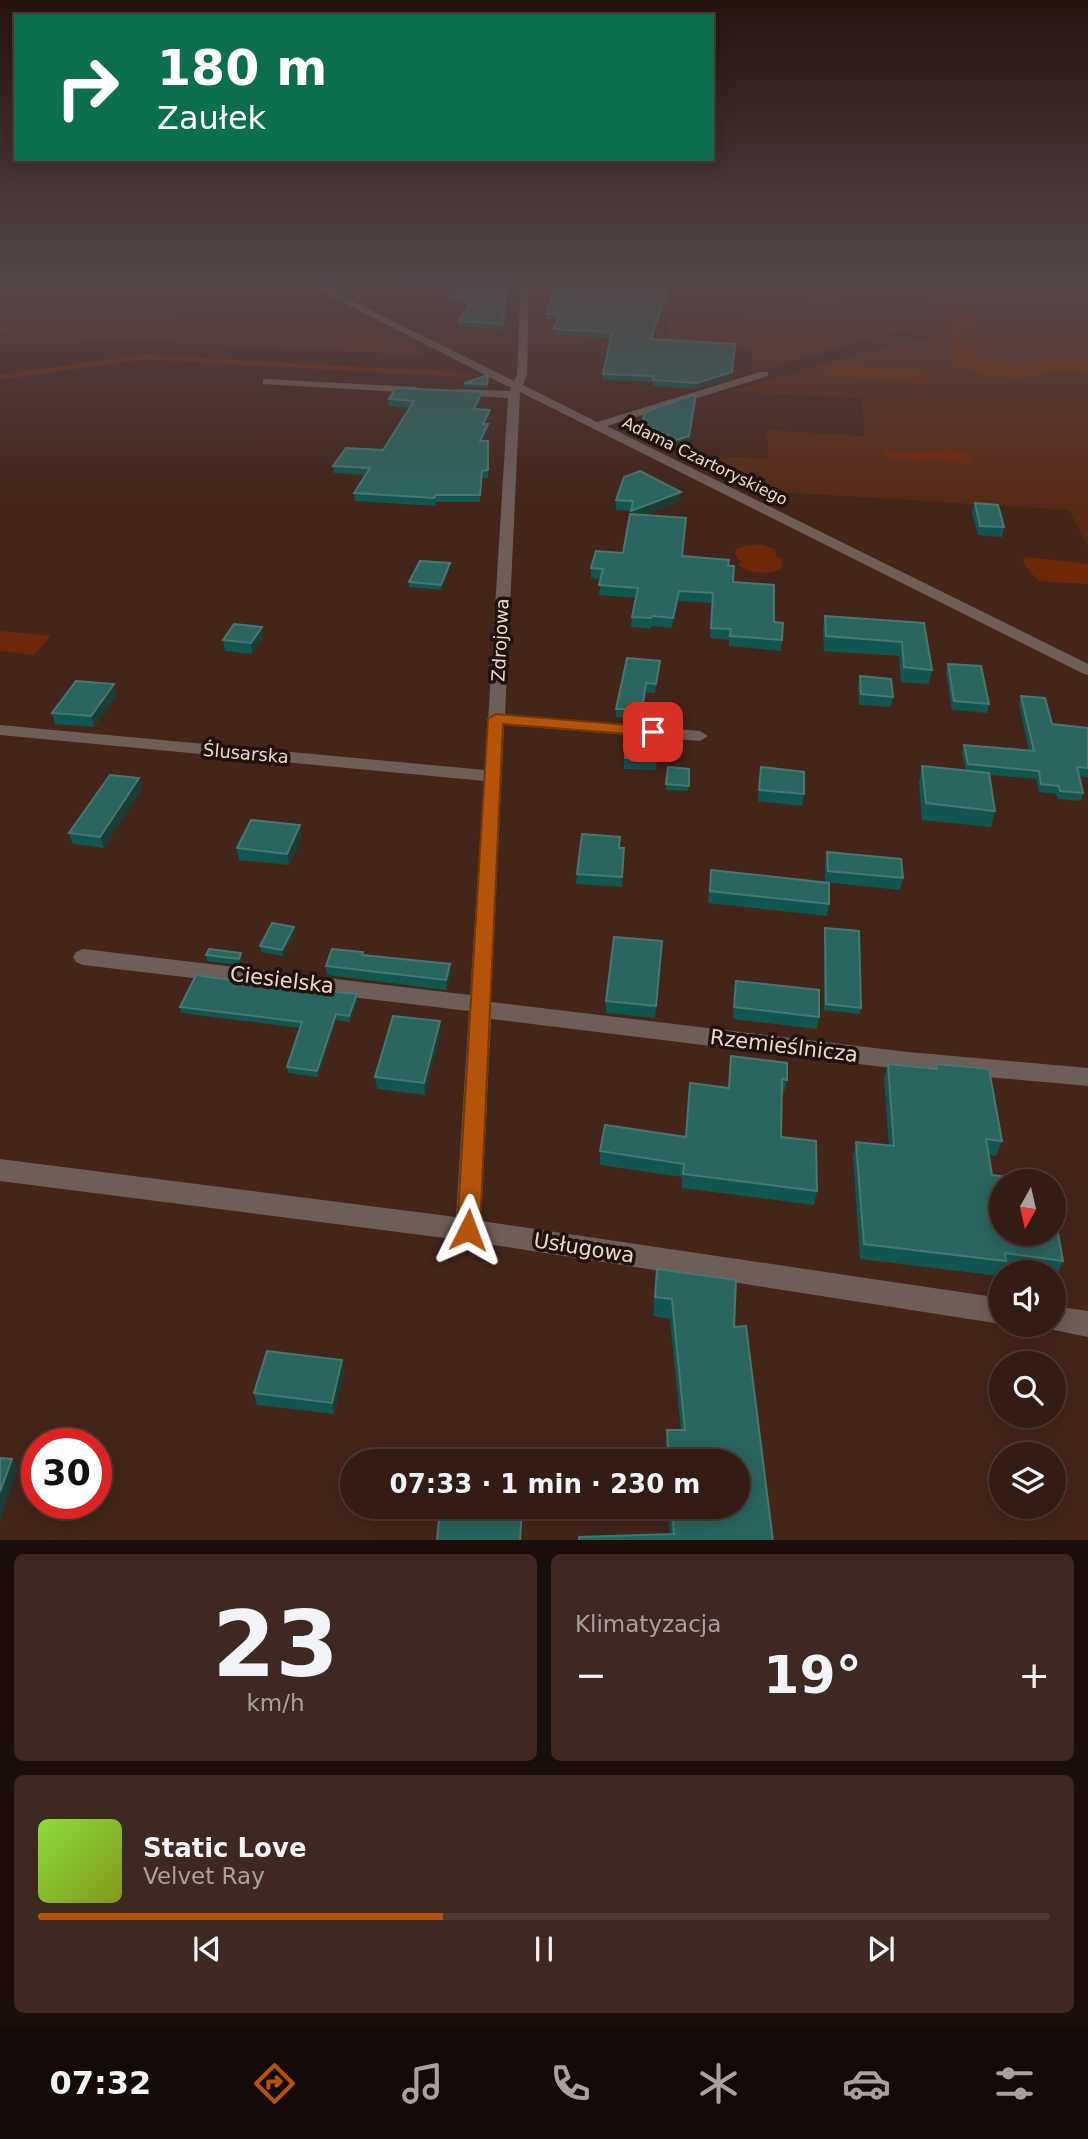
<!DOCTYPE html>
<html lang="pl">
<meta charset="utf-8">
<style>
body{margin:0;font-family:"DejaVu Sans",sans-serif;background:#3d2922;color:#f1f3f6;height:100vh;display:flex;flex-direction:column;font-size:26px;white-space:nowrap}
*{box-sizing:border-box;margin:0}
p{font-size:23px;color:#a8a1a0}
.icon{flex:none;width:38px;height:38px;fill:none;stroke:currentColor;stroke-width:2;stroke-linecap:round;stroke-linejoin:round}
.map{position:relative;height:1540px;overflow:hidden}
.sheet{display:flex;flex-direction:column;gap:14px;padding:14px;background:#1c0f0b;flex:1}
.sheet>*{flex:none}
.guide{position:absolute;left:14px;top:14px;width:700px;height:147px;border-radius:0px;box-shadow:0 4px 18px #0003,0 0 0 2px #4d3a34;background:#0b6e4f;color:#fff;overflow:hidden}
.needle{width:46px;rotate:188deg}
.tools{position:absolute;left:989px;top:1169px;display:grid;gap:14px}
.tools a{display:grid;place-items:center;width:77px;height:77px;border-radius:50%;background:#321c14;box-shadow:0 4px 18px #0003,0 0 0 2px #4d3a34;font-size:35px}
.speed{position:absolute;left:21px;top:1428px;display:flex;gap:14px;font-size:35px;font-weight:700;text-align:center}
.speed>*{display:grid;place-content:center;width:91px;height:91px;border-radius:50%;background:#321c14;box-shadow:0 4px 18px #0003,0 0 0 2px #4d3a34;line-height:1}
.speed .limit{border:10px solid #d22;background:#fff;color:#111}
.pin{position:absolute;display:grid;place-items:center;width:60px;height:60px;color:#fff;margin:-30px;border-radius:14px;box-shadow:0 4px 10px #0006}
.me{position:absolute;width:77px;margin:-38px;rotate:3deg;stroke-linejoin:round;filter:drop-shadow(0 0 5px #0008)}
.turn{display:flex;align-items:center;gap:24px;height:147px;padding:0 28px;font-size:32px}
.turn .icon{width:91px;height:91px;stroke-width:2.5}
.turn b{display:block;font-size:49px;line-height:60px}
.big{font-size:52px;font-weight:700;line-height:1.1}
.sheet .tile{flex:1;display:flex;flex-direction:column;justify-content:center;gap:10px;min-width:0;padding:0 24px;border-radius:10px;background:#3d2922}
.sheet .dial{align-items:center;gap:0}
.dial b{font-size:91px;line-height:1}
.song{display:flex;align-items:center;gap:21px}
.cover{width:84px;height:84px;border-radius:10px;background:linear-gradient(135deg,hsl(90 70% 55%),hsl(70 70% 35%))}
.played{height:7px;border-radius:4px;background:linear-gradient(90deg,#b45309 40%,#4d3a34 40%)}
.keys{display:flex;justify-content:space-around;direction:ltr}
.heat{display:flex;justify-content:space-between;align-items:center;font-size:38px;direction:ltr}
.sheet .tiles{flex:1;display:grid;gap:14px;grid-template-columns:1fr 1fr}
.tile:last-child{grid-column:span 2}
.trip{position:absolute;left:340px;top:1449px;width:410px;height:70px;border-radius:35px;background:#321c14;box-shadow:0 4px 18px #0003,0 0 0 2px #4d3a34;font-weight:700;line-height:70px;text-align:center}
.tab-bar{display:flex;height:112px;justify-content:space-around;align-items:center;background:#140b08;color:#a8a1a0}
.tab-bar .icon{width:49px;height:49px}
.tab-bar .selected{color:#b45309}
.tab-bar b{font-size:32px;color:#f1f3f6}
.map>svg:first-child{display:block}
.green{fill:#572a18}
.water{fill:#6f2807}
.lines{fill:none;stroke-linecap:round;stroke-linejoin:round}
.stream{stroke:#6f2807;stroke-width:4.5}
.river{fill:#6f2807;fill-rule:evenodd}
.minor{fill:#6e5e58;fill-rule:evenodd}
.wall{fill:#125651}
.shaded-wall{fill:#1c3c35}
.building{fill:#2a645e;stroke:#487670;stroke-width:2}
.route{fill:#b45309;stroke:#753606;stroke-width:2}
.labels{text-anchor:middle;dominant-baseline:central;stroke-width:7;stroke-linejoin:round;paint-order:stroke}
.far-street-label{font-size:16px;fill:#ecd8d0;stroke:#20130d}
.street-label{font-size:18px;fill:#ecd8d0;stroke:#20130d}
.near-street-label{font-size:21px;fill:#ecd8d0;stroke:#20130d}
</style>
<div class="map">
<svg width="1088" height="1541" viewBox="0 0 1088 1541">
<rect width="100%" height="100%" fill="#43251a"/>
<path class="green" d="M817,282H1088V327H932L881,335L752,374V348L666,344L670,319L742,322L744,307L941,315C929,275 852,283 817,282Z
M0,306L369,326L426,355L0,334Z
M975,333L1088,334V548L1069,510L747,490L679,454L768,459L767,430L865,436L862,398L731,391C810,369 892,338 975,333Z"/>
<path class="water" d="M787,288L844,292L851,295L850,299C825,304 800,300 775,295L773,290Z
M844,365L918,370L923,372L930,383L853,378L822,373L830,366Z
M952,449L968,454L971,465L951,460L949,463L936,459L911,462C902,455 891,461 881,453L885,450C909,455 928,453 952,449Z
M758,544L775,549L776,556L782,560L781,569C769,575 749,574 738,565L741,562L735,554L737,548Z
M1028,557L1088,564V584L1038,581L1024,564L1023,558Z
M0,631L51,636L34,655L0,651Z"/>
<g class="lines">
<path class="stream" d="M0,377L143,357L469,375"/>
<path class="river" d="M896,282L934,285L955,299L962,310L976,316L979,321L966,333L979,354L977,356L996,363L1017,366L1049,357L1088,359V373L1053,371L1017,380L983,375L954,364L950,359L955,353L943,331L952,322L920,293L899,286Z"/>
<path class="minor" d="M303,282H314L514,381L517,374L521,282H529L527,374L523,385L597,422L760,372H768V376L607,426L1088,664V675L1082,673L520,392L505,715L700,731L708,736L700,741L504,725L491,1002L908,1052L1088,1068V1086L908,1070L491,1019L481,1221L1001,1298V1324L468,1241L0,1181V1159L456,1217L469,1011L83,965L76,962L73,957L76,952L83,949L470,995L484,781L0,735V725L485,770L508,398L458,395L453,392L458,389L510,391L511,388Z
M267,379L416,387L421,390L416,393L263,384V380Z
M1054,1306L1088,1311V1337L1044,1328L1043,1325H1054Z"/>
</g>
<path class="wall" d="M507,282L503,329L459,327V321L469,305L450,304V299L453,291L410,289V284Z
M558,284L652,340L731,378L696,389L653,386V382L603,380V374L611,338L553,335V329L557,320L546,319V314Z
M489,380L487,388L464,387V383Z
M482,392V399L477,409L490,410L491,417L487,424L489,431L484,441H488V478H482L480,502H436L435,506L355,501L354,493L365,475L334,473L333,466L383,450L410,408L389,406V399Z
M696,401L689,443L677,447L641,431L642,423Z
M681,492L680,502L646,515L682,556L728,566L733,582L774,622L782,640L781,651L729,646V640L710,638L712,603L679,601L672,628L651,626V629L631,627L632,617L636,598L599,595L601,579L591,578V568L623,553L631,514V511L616,510V500Z
M975,503L1004,527L1002,537L978,535L972,513Z
M450,568L441,590L409,587V582Z
M825,616L924,623L932,670L929,684L901,682L899,656L824,651L823,630Z
M263,638L252,654L225,651L223,640Z
M948,664L989,704L987,713L952,710L946,673Z
M659,669L655,693L646,692L641,724L624,722V718L616,717V709Z
M860,676L893,697L891,707L859,705L858,687Z
M114,684L117,695L94,727L55,724L52,713Z
M1021,696L1052,724L1088,728V777L1079,776L1083,793L1081,801L1058,799L1056,794L1039,792L1036,779L990,775L995,811L991,827L922,820L919,783L922,766L966,771L962,753L964,745L1029,750L1019,704Z
M625,726L657,759L656,770L624,769Z
M668,767L689,786L688,791L666,790Z
M761,767L804,794L802,806L758,801Z
M139,778L142,789L104,848L73,844L69,833Z
M302,837L289,865L239,860L237,848Z
M620,848H624L622,887L576,884L577,874Z
M827,852L903,878L900,890L825,882V863Z
M711,870L829,904L827,916L708,903Z
M825,928L861,1008L860,1014L824,1010V934Z
M295,933L283,956L261,952L260,946Z
M662,941L655,1018L606,1013V1001Z
M363,952V956L451,974L446,990L327,975L326,966Z
M206,955L242,959L240,965L207,961Z
M736,981L819,1017L817,1029L733,1019Z
M317,993L357,994L358,1000L350,1022L336,1020L318,1077L288,1073L287,1067L300,1028L181,1013L180,1007Z
M441,1032L425,1095L377,1089L375,1077Z
M731,1056L787,1080L784,1093H782L781,1137L817,1191L814,1205L682,1188V1177L600,1165V1151L685,1137L690,1083L728,1088Z
M888,1064L935,1069L936,1064L1002,1141L996,1156L989,1155L992,1175L1063,1261L1056,1276H1054V1272H1028L1003,1269L1000,1276L860,1259L853,1157L856,1142L889,1146L884,1079Z
M657,1269L734,1327L773,1541L670,1534L668,1507H737V1461H665V1449L667,1430H681L670,1319L653,1316Z
M345,1371L334,1414L257,1405L254,1393Z"/>
<path class="shaded-wall" d="M670,282H672L651,345V339Z
M735,344L731,378L696,389L697,383Z
M482,392V399L474,416V409Z
M696,394L689,443L677,447V440Z
M490,410L491,417L484,431L483,424Z
M488,424L489,431L480,448V441Z
M681,492L680,502L630,521L631,511Z
M450,563V568L441,590V585Z
M679,591V601L672,628L673,618Z
M262,627L263,638L252,654L251,643Z
M114,684L117,695L94,727L91,716Z
M139,778L142,789L104,848L100,837Z
M300,825L302,837L289,865L287,854Z
M294,927L295,933L283,956L282,950Z
M241,953L242,959L240,965L239,959Z
M450,964L451,974L446,990V980Z
M357,994L358,1000L350,1022L349,1016Z
M336,1014V1020L318,1077L317,1071Z
M440,1021L441,1032L425,1095L424,1083Z
M342,1360L345,1371L334,1414L332,1403Z
M12,1459L18,1469L0,1522V1492Z"/>
<path class="building" d="M411,282H507L503,324L459,321L473,299H450L455,286L410,284Z
M640,282H670L651,339L735,344L732,372L697,383L653,380L654,376L603,374L612,332L553,329L560,314H546L558,284L639,286Z
M488,375L487,384L464,383Z
M396,388L482,392L474,409L490,410L483,424H488L480,441H488V470L482,471L480,495H436L434,498L354,493L370,468L333,466L346,448L383,450L414,401L389,399Z
M696,394L689,436L677,440L642,423L645,412Z
M640,471L681,492L631,511L633,501L616,500L624,477Z
M975,503L998,505L1004,527L980,526Z
M630,514L686,518L682,556L729,560L728,566H734L733,582L774,585V622L783,623L782,640L730,636L731,629L711,628L713,593L679,591L673,618L652,616L651,618L632,617L638,588L599,585L603,569L591,568L596,551L623,553Z
M420,561L450,563L441,585L409,582Z
M825,616L924,623L932,670L904,667L902,642L826,636Z
M234,624L262,627L251,643L223,640Z
M627,658L660,661L656,684L646,683L641,715L625,713V709H616Z
M948,664L981,666L989,704L954,701Z
M860,676L891,679L893,697L861,694Z
M76,681L114,684L91,716L52,713Z
M1021,696L1045,698L1052,724L1088,728V768L1077,767L1083,793L1060,791L1059,786L1041,784L1039,771L968,764L964,745L1034,751Z
M625,726L639,728L637,739H657V759L625,758Z
M922,766L989,773L995,811L926,803Z
M668,767L689,769V786L666,784Z
M761,767L804,772V794L759,790Z
M110,775L139,778L100,837L69,833Z
M251,820L300,825L287,854L237,848Z
M582,834L620,837L619,848H624L622,877L577,874Z
M827,852L901,859L903,878L828,871Z
M711,870L829,883V904L710,891Z
M272,923L294,927L282,950L260,946Z
M825,928L859,931L861,1008L826,1004Z
M614,937L662,941L656,1006L606,1001Z
M209,949L241,953L239,959L206,955Z
M332,949L363,952L362,955L450,964L446,980L326,966Z
M196,975L317,993L318,990L357,994L349,1016L336,1014L317,1071L287,1067L302,1022L180,1007Z
M736,981L819,990V1017L734,1007Z
M393,1016L440,1021L424,1083L375,1077Z
M731,1056L787,1063V1080L782,1079L781,1137L816,1141L817,1191L683,1174L684,1164L600,1151L605,1125L686,1137L690,1083L729,1088Z
M888,1064L937,1069L936,1064L989,1069L1002,1141L986,1139L992,1175L1039,1181H1001V1234H1054V1211L1063,1261L1005,1253L1006,1261L864,1244L856,1142L894,1146Z
M657,1269L736,1280L734,1327L746,1326L773,1541H579V1537L674,1534L672,1507H737V1461H669L667,1430H685L672,1299L655,1297Z
M267,1351L342,1360L332,1403L254,1393Z
M0,1458L12,1459L0,1492Z
M440,1507H522L520,1541H437Z"/>
<linearGradient id="sky" x2="0" y2="1"><stop stop-color="#25140e"/><stop offset="0.57" stop-color="#554649"/><stop offset="1" stop-color="#554649" stop-opacity="0"/></linearGradient>
<rect width="1088" height="498" fill="url(#sky)"/>
<path class="route" d="M496,714L653,727L660,732L653,736L503,724L480,1230L477,1237L468,1241L460,1237L457,1230L488,719Z"/>
<g class="labels">
<g class="far-street-label">
<text transform="translate(705 461) rotate(26)">Adama Czartoryskiego</text>
</g>
<g class="street-label">
<text transform="translate(500 640) rotate(-87)">Zdrojowa</text>
<text transform="translate(246 753) rotate(5)">Ślusarska</text>
</g>
<g class="near-street-label">
<text transform="translate(282 980) rotate(7)">Ciesielska</text>
<text transform="translate(784 1046) rotate(7)">Rzemieślnicza</text>
<text transform="translate(584 1248) rotate(9)">Usługowa</text>
</g>
</g>
</svg>
<div class="tools">
<a><svg class="needle" viewBox="-14 -14 28 28"><path d="M0-13l5 13h-10z" fill="#e53935"/><path d="M0 13l5-13h-10z" fill="#a8a1a0"/></svg></a>
<a><svg class="icon" aria-label="sound" viewBox="0 0 24 24"><path d="M4 9h4l5-4v14l-5-4H4zM17 9q2 3 0 6"/></svg></a>
<a><svg class="icon" aria-label="search" viewBox="0 0 24 24"><circle cx="10" cy="10" r="6"/><path d="M15 15l6 6"/></svg></a>
<a><svg class="icon" aria-label="layers" viewBox="0 0 24 24"><path d="M12 4l9 5-9 5-9-5zM3 14l9 5 9-5"/></svg></a>
</div>
<div class="speed"><div class="limit">30</div></div>
<div class="pin" style="left:653px;top:732px;background:#d93025"><svg class="icon" aria-label="arrive" viewBox="0 0 24 24"><path d="M6 21V4h12l-3 4 3 4H6"/></svg></div>
<svg class="me" style="left:468px;top:1230px" viewBox="-20 -20 40 40"><path d="M0-17L14 15 0 8-14 15z" fill="#b45309" stroke="#fff" stroke-width="4"/></svg>
<div class="trip">07:33 · 1 min · 230 m</div>
<div class="guide">
<div class="turn"><svg class="icon" aria-label="right" viewBox="0 0 24 24"><path d="M7 20v-9h11M14 6l5 5-5 5"/></svg><div><b>180 m</b>Zaułek</div></div>
</div>
</div>
<section class="sheet">
<div class="tiles">
<div class="tile dial"><b>23</b><p>km/h</p></div>
<div class="tile"><p>Klimatyzacja</p>
<div class="heat"><a>−</a><b class="big">19°</b><a>+</a></div>
</div>
<div class="tile">
<div class="song"><i class="cover"></i><div><b>Static Love</b><p>Velvet Ray</p></div></div>
<div class="played"></div>
<div class="keys"><svg class="icon" aria-label="previous" viewBox="0 0 24 24"><path d="M18 5L8 12l10 7zM5 5v14"/></svg><svg class="icon" aria-label="pause" viewBox="0 0 24 24"><path d="M8 5v14M16 5v14"/></svg><svg class="icon" aria-label="next" viewBox="0 0 24 24"><path d="M6 5l10 7-10 7zM19 5v14"/></svg></div>
</div>
</div>
</section>
<nav class="tab-bar">
<b>07:32</b>
<svg class="icon selected" aria-label="directions" viewBox="0 0 24 24"><path d="M12 3l9 9-9 9-9-9zM9 14v-3h6M13 9l2 2-2 2"/></svg>
<svg class="icon" aria-label="music" viewBox="0 0 24 24"><path d="M9 18V5l10-2v13"/><circle cx="6" cy="18" r="3"/><circle cx="16" cy="16" r="3"/></svg>
<svg class="icon" aria-label="phone" viewBox="0 0 24 24"><path d="M5 4h4l2 5-3 2q2 4 5 5l2-3 5 2v4C11 20 4 13 5 4z"/></svg>
<svg class="icon" aria-label="climate" viewBox="0 0 24 24"><path d="M12 3v18M4 7l16 10M4 17L20 7"/></svg>
<svg class="icon" aria-label="car" viewBox="0 0 24 24"><path d="M5 17H2v-5l4-1 3-4h7l3 4 3 1v5h-3M9 17h6M6 11h13"/><circle cx="7" cy="17" r="2"/><circle cx="17" cy="17" r="2"/></svg>
<svg class="icon" aria-label="filters" viewBox="0 0 24 24"><path d="M4 7h16M4 17h16"/><circle cx="9" cy="7" r="2"/><circle cx="15" cy="17" r="2"/></svg>
</nav>
